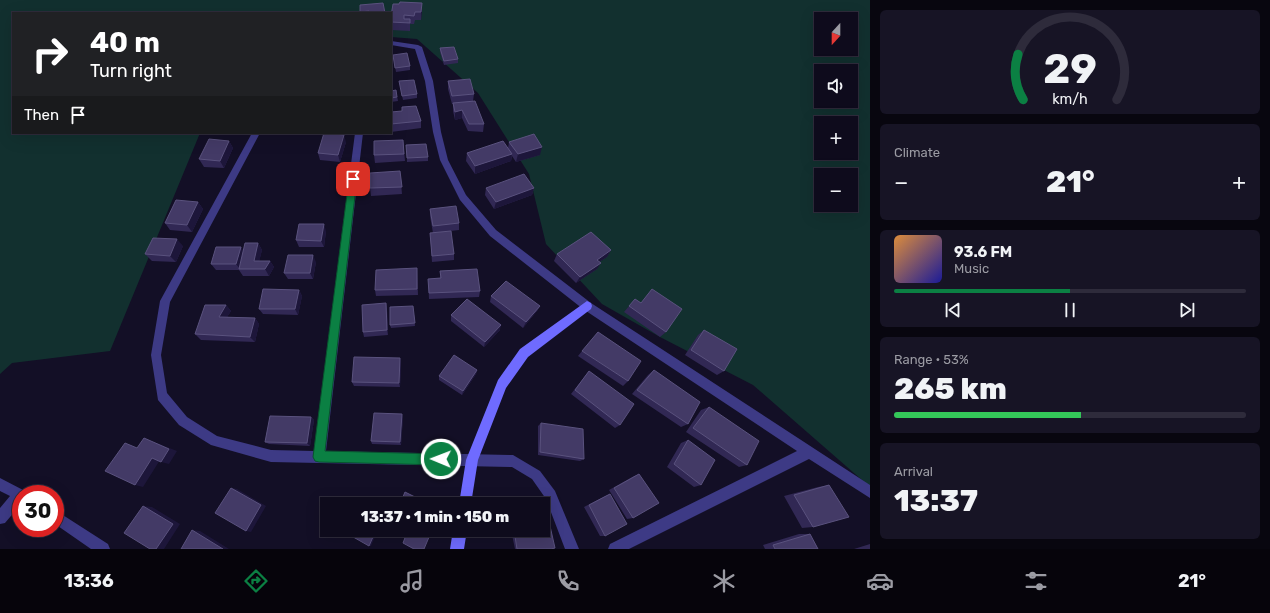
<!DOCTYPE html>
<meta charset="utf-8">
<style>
body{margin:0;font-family:Rubik,sans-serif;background:#171425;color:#f1f3f6;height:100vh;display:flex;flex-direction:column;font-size:15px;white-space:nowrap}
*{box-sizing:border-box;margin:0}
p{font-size:13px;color:#9b9ba3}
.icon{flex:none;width:22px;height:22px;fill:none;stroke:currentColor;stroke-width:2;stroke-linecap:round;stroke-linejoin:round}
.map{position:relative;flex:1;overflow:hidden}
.sheet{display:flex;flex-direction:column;gap:10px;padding:10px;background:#08060f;width:400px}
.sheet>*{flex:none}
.guide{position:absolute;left:12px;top:12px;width:380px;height:122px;border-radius:0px;box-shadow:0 4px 16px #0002,0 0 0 1px #2e2b3b;background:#202124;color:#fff;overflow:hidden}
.needle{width:26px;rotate:201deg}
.controls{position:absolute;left:814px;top:12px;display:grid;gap:8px}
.controls a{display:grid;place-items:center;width:44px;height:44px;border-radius:0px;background:#0e0b1c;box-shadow:0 4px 16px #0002,0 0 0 1px #2e2b3b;font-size:20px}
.speed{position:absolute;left:12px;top:485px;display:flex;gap:8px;font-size:20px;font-weight:700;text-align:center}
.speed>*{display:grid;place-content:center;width:52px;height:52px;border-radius:50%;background:#0e0b1c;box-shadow:0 4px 16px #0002,0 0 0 1px #2e2b3b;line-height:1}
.speed .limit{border:6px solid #d22;background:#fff;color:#111}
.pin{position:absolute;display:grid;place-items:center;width:34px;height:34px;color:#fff;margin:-17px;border-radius:8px;box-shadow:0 2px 6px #0006}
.me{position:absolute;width:44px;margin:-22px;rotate:271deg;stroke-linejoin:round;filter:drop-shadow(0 0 3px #0008)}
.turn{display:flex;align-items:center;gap:14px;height:84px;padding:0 12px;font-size:18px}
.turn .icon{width:52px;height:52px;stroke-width:2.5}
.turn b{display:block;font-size:28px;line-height:34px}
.then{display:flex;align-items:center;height:38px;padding:0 12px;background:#0003;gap:8px;font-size:15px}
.big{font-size:30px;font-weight:800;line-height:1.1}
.sheet .widget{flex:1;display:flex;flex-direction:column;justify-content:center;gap:6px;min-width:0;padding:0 14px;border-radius:6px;background:#171425}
.sheet .dial{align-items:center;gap:0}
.dial svg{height:104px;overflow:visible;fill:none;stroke:#2e2b3b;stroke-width:7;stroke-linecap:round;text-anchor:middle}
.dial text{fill:#f1f3f6;stroke:none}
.song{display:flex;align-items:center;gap:12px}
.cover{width:48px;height:48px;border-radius:6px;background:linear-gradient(135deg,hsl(30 70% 55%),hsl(240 70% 35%))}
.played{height:4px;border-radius:2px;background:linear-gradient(90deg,#0b8043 50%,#2e2b3b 50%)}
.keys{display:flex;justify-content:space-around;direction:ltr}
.heat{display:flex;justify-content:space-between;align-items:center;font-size:22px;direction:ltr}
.charge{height:6px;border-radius:3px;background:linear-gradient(90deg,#34c759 53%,#2e2b3b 0)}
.trip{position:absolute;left:320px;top:497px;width:230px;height:40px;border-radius:0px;background:#0e0b1c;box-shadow:0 4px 16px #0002,0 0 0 1px #2e2b3b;font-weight:800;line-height:40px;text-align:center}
.dock{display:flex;height:64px;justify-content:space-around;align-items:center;background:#06040b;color:#9b9ba3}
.dock .icon{width:28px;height:28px}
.dock .selected{color:#0b8043}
.dock b{font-size:18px;color:#f1f3f6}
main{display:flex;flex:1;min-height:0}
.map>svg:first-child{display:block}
.green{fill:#12302f;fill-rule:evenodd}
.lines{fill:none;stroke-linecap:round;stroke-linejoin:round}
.street{fill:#3d3a85;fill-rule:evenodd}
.secondary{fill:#6f6bff;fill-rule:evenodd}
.wall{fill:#312854}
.shaded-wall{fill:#1d163a}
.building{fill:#433a66;stroke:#5a527e}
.route{fill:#0b8043;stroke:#07532c}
</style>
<main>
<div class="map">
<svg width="870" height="549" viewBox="0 0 870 549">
<rect width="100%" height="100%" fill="#130f26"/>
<path class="green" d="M0,0H870V487L753,385L660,337L602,304L546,244L529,174L478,93L417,39L391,37V13H13V133H200L110,351L12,363L0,374ZM821,19H851V49H821ZM821,71H851V101H821ZM821,123H851V153H821ZM821,175H851V205H821Z"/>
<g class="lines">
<path class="street" d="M391,41L418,45L422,47L433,81L441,132L448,160L466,195L496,230L591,303L870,485V498L809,459L629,549H608L610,544L797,451L583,309L490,236L460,200L440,160L433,132L425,81L415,49L391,45Z
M252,133H260L170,302L161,355L167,393L187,417L217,436L271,450L314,451L355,133H363L326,451L513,455L540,471L555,491L579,549H565L546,499L532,479L512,467L271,462L211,445L179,425L158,400L151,355L160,301Z
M0,478L25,491L27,494H21V504L5,523L0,524V508L10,496L0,491Z
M55,510L108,544L110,549H91L55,524Z"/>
<path class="secondary" d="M587,301L591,303L592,306L591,309L528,357L506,388L478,460L471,504H459L466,460L498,380L520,349Z
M453,530H467L464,549H450Z"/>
</g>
<path class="wall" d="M422,3V11L421,20H415L414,24H410V31L391,30V16L399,4Z
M360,5L385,13H360Z
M440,48L458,59V63L444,65L440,52Z
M393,55L410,66V70L396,72Z
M399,81L417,94V98L403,100Z
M448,81L474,94L473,101L484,124L483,132L468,131L462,118L455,120L453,111V104H452L448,89Z
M396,90L398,101L391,102V91Z
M391,112L421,121V128L391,132Z
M228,133H244V135Z
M403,140L405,161L375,163L374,155Z
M229,141L233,148L224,168L204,167L199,159Z
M346,142L340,162L320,160L318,153Z
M509,142L540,155L516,162L512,156L511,161L475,174L466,161L467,153L508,148Z
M428,157V161L407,162V158Z
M400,171L402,194L371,196L370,188Z
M486,188H534L532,195L494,209L485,195Z
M198,202L203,209L192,232L170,230L165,223Z
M430,209L459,223V230L433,233L430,216Z
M326,231L324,247H299L296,240Z
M430,233L454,254V260L432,262Z
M258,243L262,250L259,261H270L274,267L269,276H243L239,270H216L211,264L241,247L243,251Z
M183,246L176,262L152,261L145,254Z
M611,250L607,257L599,262L597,269L576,283L554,261L557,254Z
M316,262L313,279H288L284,273Z
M417,268L418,295L376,296L375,290Z
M440,271L480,291L479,297L429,299L428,279L440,278Z
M652,289L666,332L660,337L624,312L635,299L641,303Z
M299,290L302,296L298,315L263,314L259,309Z
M491,296L540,306L537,311L523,328L490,302Z
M386,303L387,309L388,335L364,337L363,332Z
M226,305L231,311L227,317L255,318L259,324L255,342L201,340L195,334Z
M413,306L415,326L391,328L390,325Z
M451,315L500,330L484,347L451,321Z
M704,330L724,371L717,375L685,355L698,335Z
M582,351L628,381L623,386L578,356Z
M401,362L400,387L354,386L352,382Z
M477,370L476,374L462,395L439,380V376Z
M654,370L688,424L681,427L632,394L648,375Z
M589,371L620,425L615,428L571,394Z
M709,407L747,465L739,467L686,432L701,410Z
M311,417L314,420L310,446L269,444L265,442Z
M403,417L401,445L372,444L371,441Z
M541,423L584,459L580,461L538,455V426Z
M688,440L701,485L694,487L667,467L681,443Z
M639,474L633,518L627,519L609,490L634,476Z
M829,485L813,527L802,528L784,496L818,487Z
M610,494L605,536H600L584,507L605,496Z
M511,530H543L551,549H515Z
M799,534H810L818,549H765L763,545Z
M870,544V549H854Z"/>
<path class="shaded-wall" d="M422,3V11L421,20V12Z
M462,110V118L455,120V112Z
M344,135L346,142L340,162L338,155Z
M229,141L233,148L224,168L220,161Z
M542,147L540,155L516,162L518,154Z
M512,154L511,161L475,174V166Z
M534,188L532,195L494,209L496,202Z
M198,202L203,209L192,232L187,225Z
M324,224L326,231L324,247L321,241Z
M177,239L183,246L176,262L170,256Z
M258,243L262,250L258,267L254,261Z
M241,247L245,253L240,269L236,264Z
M611,250L607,257L593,266L597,260Z
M313,255L316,262L313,279L310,273Z
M270,261L274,267L269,276L265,269Z
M601,263L597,269L576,283L580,277Z
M299,290L302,296L298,315L295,309Z
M386,303L387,309L388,335L387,330Z
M226,305L231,311L224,322L219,317Z
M540,306L537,311L523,328L526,322Z
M255,318L259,324L255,342L250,337Z
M501,325L500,330L484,347L485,342Z
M400,358L401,362L400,387L399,383Z
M477,370L476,374L462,395L463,391Z
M402,414L403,417L401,445L400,442Z
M311,417L314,420L310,446L307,443Z
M144,438L177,451L169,464L161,462Z
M152,458L160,460L143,487L135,485Z
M231,488L237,489L266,506L251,532L246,531Z
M143,506L152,507L180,524L164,549H156Z
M192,530L200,531L229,549H223Z
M376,530H378L371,546H369Z"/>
<path class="building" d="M400,2L422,3L421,12H415L414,16L404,15V19H410V23L391,22V16L393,4H399Z
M383,3L385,13H370L369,11L360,12V5Z
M454,47L458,59L444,61L440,48Z
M407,53L410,66L395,68L393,55Z
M470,79L474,94L452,96L448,81Z
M414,80L417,94L402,96L399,81Z
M396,90L397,97L391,98V91Z
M475,101L484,124H469L462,110L455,112L453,103Z
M416,106L421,121L391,124V112L402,111V107Z
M324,133L344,135L338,155L318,153Z
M534,134L542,147L518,154L509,142Z
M209,139L229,141L220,161L199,159Z
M403,140L404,154L374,155V141Z
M503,141L512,154L475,166L467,153Z
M426,144L428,157L407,158L406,145Z
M400,171L402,187L370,188V173Z
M524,174L534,188L496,202L486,188Z
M176,200L198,202L187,225L165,223Z
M456,206L459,223L433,226L430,209Z
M299,224H324L321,241L296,240Z
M451,231L454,254L432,256L430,233Z
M591,232L611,250L597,260L601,263L580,277L557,254Z
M153,238L177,239L170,256L145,254Z
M245,243H258L254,261H270L265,269H239Z
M216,247H241L236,264H211Z
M288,255H313L310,273H284Z
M417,268V289L375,290L376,270Z
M477,269L480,291L429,293L428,279L441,278L440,271Z
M506,281L540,306L526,322L491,296Z
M263,289L299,290L295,309H259Z
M652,289L682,309L666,332L629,306L635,299L641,303Z
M467,299L501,325L485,342L451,315Z
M386,303L387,330L363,332L362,305Z
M205,305H226L219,317L255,318L250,337L195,334Z
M413,306L415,323L390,325V307Z
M704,330L737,349L724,371L691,350Z
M598,332L641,361L628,381L582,351Z
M454,355L477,370L463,391L439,376Z
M354,357L400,358L399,383L352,382Z
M654,370L700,402L688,424L637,390Z
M589,371L634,404L620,425L575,390Z
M709,407L759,441L747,465L693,428Z
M374,413L402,414L400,442L371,441Z
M270,416L311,417L307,443L265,442Z
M541,423L583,429L584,459L540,452Z
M144,438L169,449L161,462L152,458L135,485L105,471L125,443L137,448Z
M688,440L715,460L701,485L674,464Z
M639,474L659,503L633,518L614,488Z
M829,485L849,517L813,527L794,495Z
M231,488L261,505L246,531L215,513Z
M405,492L429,504H400Z
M610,494L627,524L605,536L589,505Z
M349,500L356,504H347Z
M543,504H545L555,548L551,549H517L514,530H543Z
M143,506L173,524L156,549H150L124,533Z
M192,530L223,549H181Z
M341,530H376L369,546Z
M408,530H432L424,549H414L403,543Z
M810,534L818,549H775L773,545Z"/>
<path class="route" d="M353,176L357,179L325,451L441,454L445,455L447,459L445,463L441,465L319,462L315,461L313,457L349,179Z"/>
</svg>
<div class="controls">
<a><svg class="needle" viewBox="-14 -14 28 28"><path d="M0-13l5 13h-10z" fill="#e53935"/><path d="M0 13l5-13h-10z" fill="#9b9ba3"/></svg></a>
<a><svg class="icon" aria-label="sound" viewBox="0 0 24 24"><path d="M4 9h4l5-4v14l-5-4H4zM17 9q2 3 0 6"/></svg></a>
<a>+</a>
<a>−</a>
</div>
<div class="speed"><div class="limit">30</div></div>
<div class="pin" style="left:353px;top:179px;background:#d93025"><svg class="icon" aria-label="arrive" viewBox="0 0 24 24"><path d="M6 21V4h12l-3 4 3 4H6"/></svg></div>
<svg class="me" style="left:441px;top:459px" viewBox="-20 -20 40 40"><circle r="17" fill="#0b8043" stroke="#fff" stroke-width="3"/><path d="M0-11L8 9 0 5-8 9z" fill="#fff"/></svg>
<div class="trip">13:37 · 1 min · 150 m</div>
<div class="guide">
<div class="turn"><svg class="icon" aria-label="right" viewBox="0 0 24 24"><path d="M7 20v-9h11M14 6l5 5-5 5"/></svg><div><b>40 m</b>Turn right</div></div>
<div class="then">Then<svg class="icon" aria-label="arrive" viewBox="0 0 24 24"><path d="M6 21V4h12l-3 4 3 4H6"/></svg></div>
</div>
</div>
<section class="sheet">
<div class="widget dial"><svg viewBox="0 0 100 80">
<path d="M14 69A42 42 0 1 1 86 69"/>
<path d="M14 69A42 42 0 0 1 10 34" stroke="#0b8043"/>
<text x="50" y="56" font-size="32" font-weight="700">29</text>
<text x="50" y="72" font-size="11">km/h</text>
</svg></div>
<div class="widget"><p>Climate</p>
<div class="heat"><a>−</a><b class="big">21°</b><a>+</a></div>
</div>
<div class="widget">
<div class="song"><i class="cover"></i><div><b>93.6 FM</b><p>Music</p></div></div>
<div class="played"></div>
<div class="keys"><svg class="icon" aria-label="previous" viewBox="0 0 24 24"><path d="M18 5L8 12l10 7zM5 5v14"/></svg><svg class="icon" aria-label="pause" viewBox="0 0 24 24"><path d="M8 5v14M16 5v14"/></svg><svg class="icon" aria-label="next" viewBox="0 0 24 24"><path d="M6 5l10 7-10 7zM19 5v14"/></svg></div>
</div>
<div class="widget"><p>Range · 53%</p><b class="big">265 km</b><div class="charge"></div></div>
<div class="widget"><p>Arrival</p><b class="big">13:37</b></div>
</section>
</main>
<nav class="dock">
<b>13:36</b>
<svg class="icon selected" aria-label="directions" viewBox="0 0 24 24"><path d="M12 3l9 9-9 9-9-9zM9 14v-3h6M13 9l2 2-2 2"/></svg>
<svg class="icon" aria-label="music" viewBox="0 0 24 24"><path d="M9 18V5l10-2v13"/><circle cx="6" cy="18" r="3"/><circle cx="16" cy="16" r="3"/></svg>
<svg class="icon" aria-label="phone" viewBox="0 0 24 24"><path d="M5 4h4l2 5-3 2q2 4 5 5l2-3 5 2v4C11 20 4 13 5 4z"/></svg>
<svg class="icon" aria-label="climate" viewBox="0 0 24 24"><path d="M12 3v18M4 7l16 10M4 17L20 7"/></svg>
<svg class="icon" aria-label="car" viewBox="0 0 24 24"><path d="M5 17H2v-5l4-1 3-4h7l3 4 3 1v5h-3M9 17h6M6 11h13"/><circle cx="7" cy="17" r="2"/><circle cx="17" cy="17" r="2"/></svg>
<svg class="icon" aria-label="filters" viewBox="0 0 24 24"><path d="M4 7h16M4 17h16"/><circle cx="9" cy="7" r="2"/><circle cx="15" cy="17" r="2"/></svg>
<b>21°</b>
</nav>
